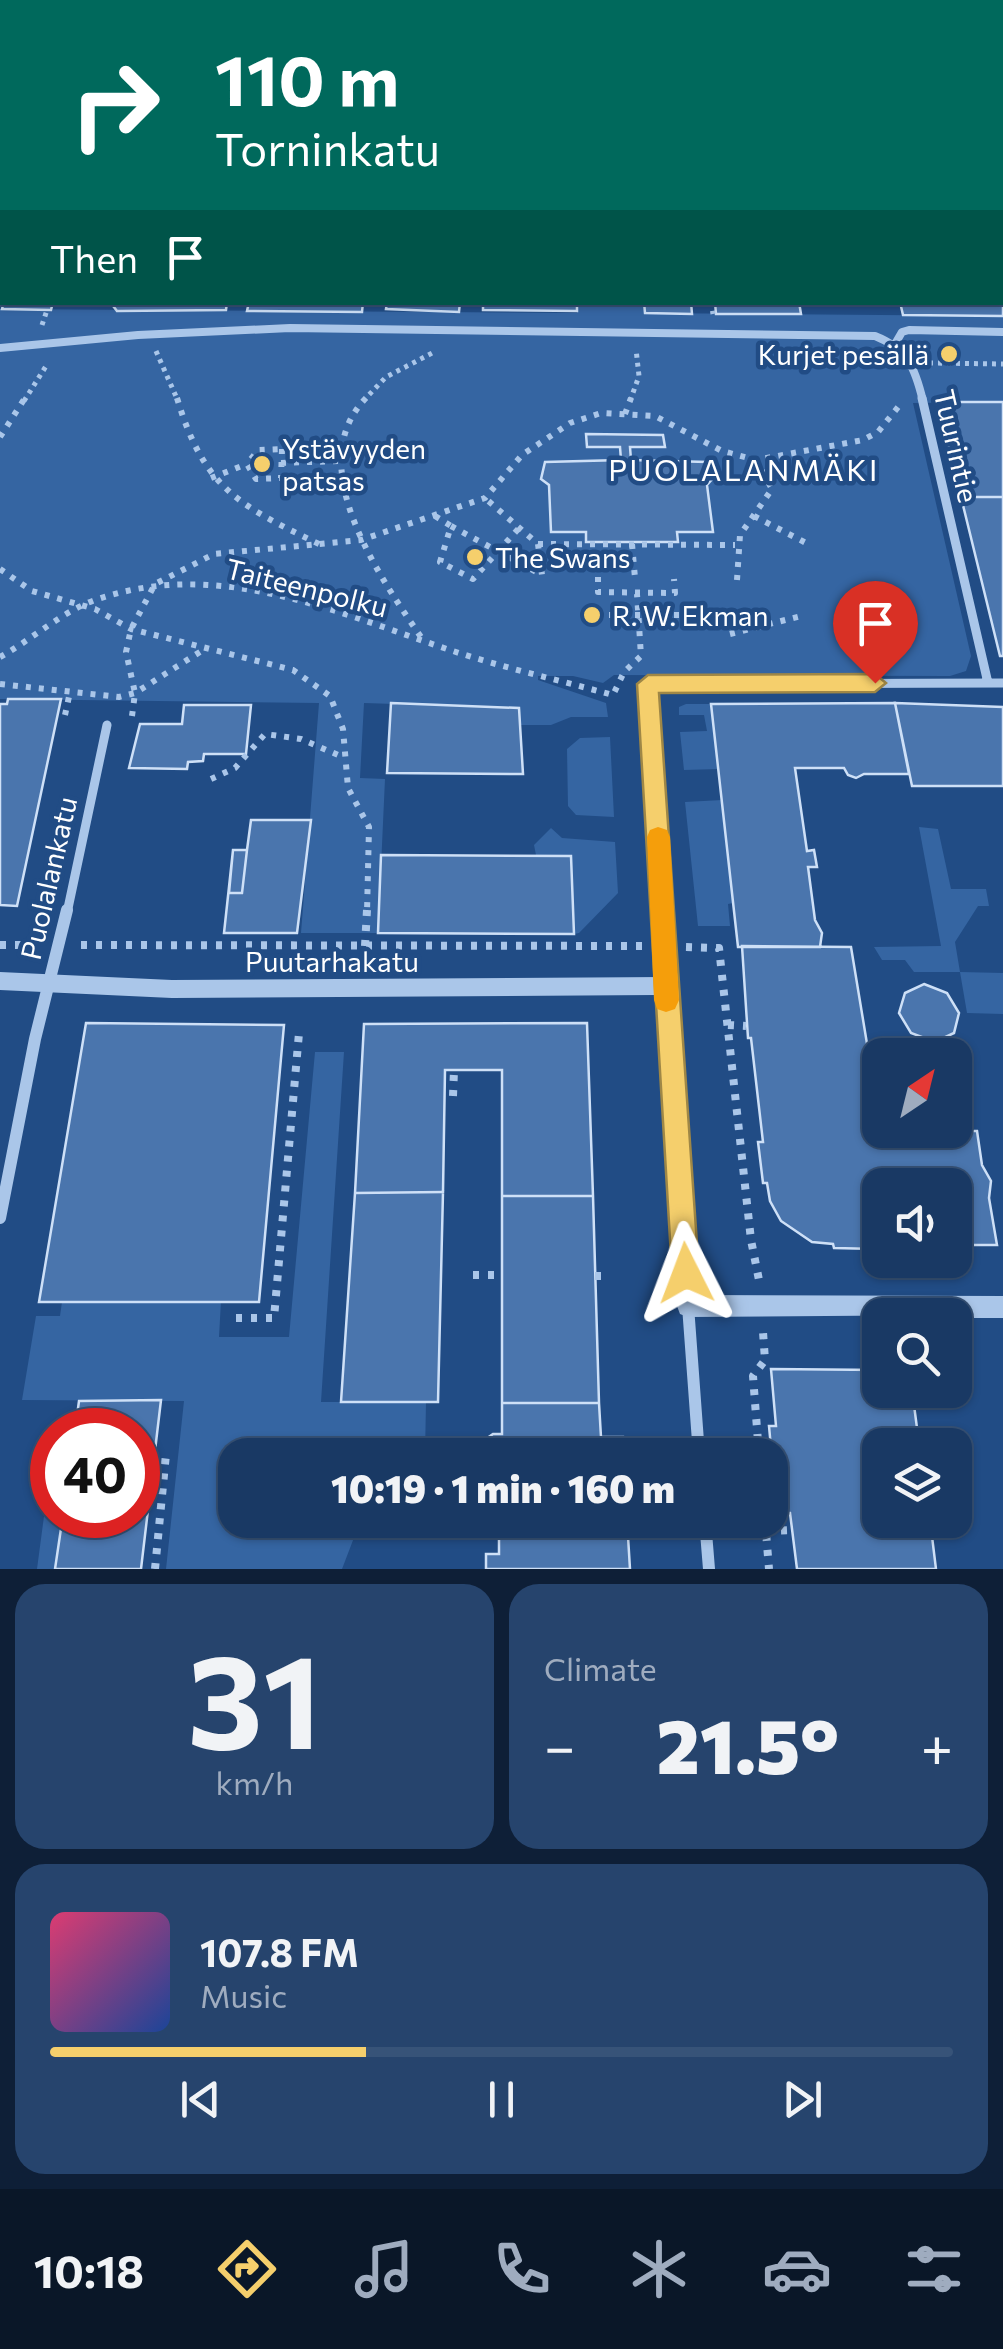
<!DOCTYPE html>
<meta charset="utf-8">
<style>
body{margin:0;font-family:Commissioner,sans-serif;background:#26446d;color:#f1f3f6;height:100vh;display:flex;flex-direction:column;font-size:38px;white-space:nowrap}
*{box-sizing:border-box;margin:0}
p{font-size:32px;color:#9facbf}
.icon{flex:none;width:55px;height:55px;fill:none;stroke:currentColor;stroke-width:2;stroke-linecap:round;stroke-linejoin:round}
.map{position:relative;height:1569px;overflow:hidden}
.panel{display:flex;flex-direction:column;gap:15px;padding:15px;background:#0e1f37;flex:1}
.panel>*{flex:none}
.hud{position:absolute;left:0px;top:0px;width:1005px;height:305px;box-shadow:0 2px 8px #0004,0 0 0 2px #375378;background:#00695c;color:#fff;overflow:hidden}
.needle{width:65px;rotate:35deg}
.buttons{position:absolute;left:862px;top:1038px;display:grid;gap:20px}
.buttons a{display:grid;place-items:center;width:110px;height:110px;border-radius:20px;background:#193964;box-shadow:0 2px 8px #0004,0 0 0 2px #375378;font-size:50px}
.speed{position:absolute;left:30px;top:1408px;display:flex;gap:20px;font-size:50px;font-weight:700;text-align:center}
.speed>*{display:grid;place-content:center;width:130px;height:130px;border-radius:50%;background:#193964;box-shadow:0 2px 8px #0004,0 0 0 2px #375378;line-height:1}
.speed .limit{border:15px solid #d22;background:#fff;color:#111}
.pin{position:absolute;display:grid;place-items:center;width:85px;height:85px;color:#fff;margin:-102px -42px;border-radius:50% 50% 50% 0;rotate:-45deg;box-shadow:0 0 10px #0007}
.pin .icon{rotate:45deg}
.me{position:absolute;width:110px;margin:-55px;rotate:357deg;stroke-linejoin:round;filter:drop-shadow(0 0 8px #0008)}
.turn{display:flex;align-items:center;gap:35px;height:210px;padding:0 50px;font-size:45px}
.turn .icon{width:130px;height:130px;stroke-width:2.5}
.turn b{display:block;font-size:70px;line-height:85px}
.then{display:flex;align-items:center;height:95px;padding:0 50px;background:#0003;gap:20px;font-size:38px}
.big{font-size:75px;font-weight:800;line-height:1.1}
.panel .tile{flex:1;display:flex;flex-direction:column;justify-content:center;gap:15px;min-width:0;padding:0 35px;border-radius:30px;background:#26446d}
.panel .dial{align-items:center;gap:0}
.dial b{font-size:130px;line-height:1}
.song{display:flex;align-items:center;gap:30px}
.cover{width:120px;height:120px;border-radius:15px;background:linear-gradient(135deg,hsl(340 70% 55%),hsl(220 70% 35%))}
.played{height:10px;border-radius:5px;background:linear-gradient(90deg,#f5cf6c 35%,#375378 35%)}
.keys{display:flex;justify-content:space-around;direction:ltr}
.heat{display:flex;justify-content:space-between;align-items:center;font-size:55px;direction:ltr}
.panel .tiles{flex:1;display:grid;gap:15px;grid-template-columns:1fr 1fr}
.tile:last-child{grid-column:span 2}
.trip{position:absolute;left:218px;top:1438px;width:570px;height:100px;border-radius:30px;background:#193964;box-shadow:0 2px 8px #0004,0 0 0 2px #375378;font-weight:800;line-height:100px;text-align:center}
.tabs{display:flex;height:160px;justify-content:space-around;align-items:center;background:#0a1728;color:#9facbf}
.tabs .icon{width:70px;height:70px}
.tabs .current{color:#f5cf6c}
.tabs b{font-size:45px;color:#f1f3f6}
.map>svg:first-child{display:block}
.green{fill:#3565a2}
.building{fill:#4a75ad;stroke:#cee0f7;stroke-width:2.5}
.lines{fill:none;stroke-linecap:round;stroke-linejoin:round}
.path-far2{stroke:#aac6e9;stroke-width:5;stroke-dasharray:4 5;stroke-linecap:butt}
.path-far1{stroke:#aac6e9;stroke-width:6;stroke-dasharray:5 8;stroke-linecap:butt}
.path{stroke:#aac6e9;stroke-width:8;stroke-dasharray:6 9;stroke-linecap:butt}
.minor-far2{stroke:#aac6e9;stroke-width:8}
.minor-far1{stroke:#aac6e9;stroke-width:9}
.minor{stroke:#aac6e9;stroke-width:12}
.tertiary{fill:#aac6e9;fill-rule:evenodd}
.secondary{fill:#d5e3f7;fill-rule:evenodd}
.route{fill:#f5cf6c;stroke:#9f8746;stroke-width:2.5}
.slow{fill:#f59e0b}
.poi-dot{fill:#f5cf6c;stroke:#214c85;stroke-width:4}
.labels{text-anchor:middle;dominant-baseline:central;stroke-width:9;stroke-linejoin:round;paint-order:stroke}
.poi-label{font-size:28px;fill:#fff;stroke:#214c85;text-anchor:start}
.street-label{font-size:28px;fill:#fff;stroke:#214c85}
.neighbourhood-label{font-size:30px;letter-spacing:2.5px;fill:#fff;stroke:#214c85}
</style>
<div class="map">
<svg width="1003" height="1569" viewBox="0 0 1003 1569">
<rect width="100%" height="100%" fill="#214c85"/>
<path class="green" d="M644,302L646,313L1003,316V402L913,403L971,656L966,671L950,676L614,675L603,683L573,676H538V680L606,703L608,717H571L551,725H519L518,708L364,703L360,778L385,779L378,933H301L319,703L0,699V309L577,313V303Z
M686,704H711L719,769L684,770L680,732L707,731L704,715H679V707Z
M610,737L614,817L576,815L568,806L567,749L580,738Z
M722,800L733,903L728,904L730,926H698L685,802Z
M919,827L938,829L951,889H986L989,906H978L955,942L960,972L1003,973V1014L967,1013L960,972H914L905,960H882L874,947L941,946Z
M551,828L562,838L615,842L618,893L579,933L574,934L571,856L536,855L534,845Z
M315,1052H344L321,1402H426L425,1455H235V1520H370L355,1535L342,1569H166L184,1401L22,1400L36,1316H60L62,1302L221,1301L219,1337H289Z
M52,1456V1515H63L55,1569H37Z"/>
<path class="building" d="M1003,270V316L903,315L900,302H1002Z
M4,302H53L51,310L2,309Z
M110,302H227L226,310L117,311Z
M249,302H363L362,312L247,311Z
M387,302H460L459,312L386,309Z
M483,302H577V311L483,310Z
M644,302H691L692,314L645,313Z
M715,302H799L801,314H716Z
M938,402H1003V497H961Z
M586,434L663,435L665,447H630L631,460L708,462L714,477L707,485L713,532H677L678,542H586V532H551L549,485L541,479L545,462L621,460L620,447H587Z
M961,497H1003V656H1000Z
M8,699H61L17,906L0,905V704H7Z
M391,703L519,708L523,774L387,773Z
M895,703L909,774H864L856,778L848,775L844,768H795L807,851L814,850L817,867H808L815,920L822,933L820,947H738L711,704Z
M895,703L1003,707V786H912Z
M184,705H251L246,754H204L203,761L188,762L187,769L129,768L140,724H182Z
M251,820H311L297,933H224L233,850H247Z
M233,850H247L242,893H229Z
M381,855L571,856L574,934L378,933Z
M742,946L851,947L874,1086L867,1090L868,1104L880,1117V1130H955V1106L962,1112L972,1131H977L982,1165L991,1181L989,1198L997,1245H955V1185H880V1244H875L876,1249L834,1248L833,1244L812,1242L781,1221L770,1201L767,1183H763L758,1142H763L751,1038H748Z
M924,984L947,993L959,1013L954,1033L935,1042L911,1033L899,1013L905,993Z
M86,1023L284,1025L259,1302H39Z
M587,1023L593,1196H502V1070H445L443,1192L355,1193L364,1024Z
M443,1192L438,1402H341L355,1193Z
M502,1196H593L599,1403H502Z
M771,1369L880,1370V1390H912L917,1428L926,1445H880V1520H930L936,1569H797L790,1513H777L769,1426H776Z
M161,1400L141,1569H55L63,1515H138V1430H75L79,1401Z
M502,1403H599L601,1437H623L624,1455H486V1439L493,1434H502Z
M499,1520H627L630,1569H486V1554H499Z"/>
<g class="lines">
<path class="path-far2" d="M711,302L713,314
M42,325L47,310
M156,351L178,401
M929,363L1003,364
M24,401L48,363
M363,401L386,377L436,351
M630,401L639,376L636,349"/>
<path class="path-far1" d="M177,398C204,488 238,505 319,544
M366,398C300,466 382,580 423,640
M625,414L631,398
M0,437L25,398
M282,449L281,478L256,479L247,464L258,450Z
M281,463L338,461
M211,478L247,464
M435,516L451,526L440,562L473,579L520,527
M754,516L806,543
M451,526L542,575L538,544L485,498
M538,544L735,545
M632,544L635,578
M0,569L32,591L95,609L131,629L293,670L330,696L343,729L348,788L369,827L367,913
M598,577V592L675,593L674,579
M737,580L740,535L772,489L756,460
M596,615H680
M730,634L805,615
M0,657C33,639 62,611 98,599C222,557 342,615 459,653C509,669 562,681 613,695L624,672L641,656L637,594
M0,684L119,697L135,693L203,650
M65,715L70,692
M132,716L135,693L126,652L131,629L155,584L214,554L361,540L485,498L522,455L570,423L601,413L655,416L722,451L756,460L863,440L878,432L903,401
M211,779L235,768L265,734L301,739L345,758"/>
<path class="path" d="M0,945H38
M81,945L643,946
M365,946L367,910
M686,947L719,948L751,1240L759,1280
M728,1025L746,1026
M453,1096L454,1070
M473,1275H502
M595,1276H610
M236,1318H274L299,1033
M759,1455L753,1376L765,1360L763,1332
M765,1520L769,1569
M766,1531L792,1530
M155,1569L166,1454"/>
<path class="minor-far2" d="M895,344L902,332L909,330L1003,332
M0,348L138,335L290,328L875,336C908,349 915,368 923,401"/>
<path class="minor-far1" d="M922,398L988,683
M67,913L107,725
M664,913L648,684L1003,683"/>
<path class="minor" d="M664,910L665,986
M0,1218L35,1039L67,910
M688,1306L699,1455
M705,1520L709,1569"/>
<path class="tertiary" d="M0,972L172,980L665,977L672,980L675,986L698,1295L1003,1296V1318H955V1315L688,1317L680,1314L677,1306L656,995L172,998L0,990Z"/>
<path class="secondary" d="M234,0H557L558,2H235Z
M1000,2H1003V10L1002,2Z"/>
</g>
<path class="route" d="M875,674L886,683L875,692L659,693L699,1273L695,1283L686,1287L676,1283L672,1273L637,684L648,675Z"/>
<path class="slow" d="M658,827L667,830L670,837L679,1000L675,1009L666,1012L657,1009L654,1000L647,837L650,830Z"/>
<g class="poi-dot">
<circle cx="949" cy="354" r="10"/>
<circle cx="262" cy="464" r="10"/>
<circle cx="475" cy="557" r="10"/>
<circle cx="592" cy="615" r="10"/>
</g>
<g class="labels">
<g class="poi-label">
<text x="929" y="354" text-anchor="end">Kurjet pesällä</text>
<text x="282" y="448">Ystävyyden<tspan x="282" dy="32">patsas</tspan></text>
<text x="495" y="557">The Swans</text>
<text x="612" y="615">R. W. Ekman</text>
</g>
<g class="street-label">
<text transform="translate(957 446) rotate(77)">Tuurintie</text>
<text transform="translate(307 587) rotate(14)">Taiteenpolku</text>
<text transform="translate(48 878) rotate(-77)">Puolalankatu</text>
<text x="332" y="961">Puutarhakatu</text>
</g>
<g class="neighbourhood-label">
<text x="744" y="468">PUOLALANMÄKI</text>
</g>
</g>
</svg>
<div class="buttons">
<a><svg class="needle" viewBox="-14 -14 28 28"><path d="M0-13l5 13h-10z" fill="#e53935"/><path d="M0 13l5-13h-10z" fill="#9facbf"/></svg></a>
<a><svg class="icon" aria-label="sound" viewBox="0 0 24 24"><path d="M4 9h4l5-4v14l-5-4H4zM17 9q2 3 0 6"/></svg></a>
<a><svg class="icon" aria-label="search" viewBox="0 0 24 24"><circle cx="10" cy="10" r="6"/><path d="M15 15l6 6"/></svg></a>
<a><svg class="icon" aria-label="layers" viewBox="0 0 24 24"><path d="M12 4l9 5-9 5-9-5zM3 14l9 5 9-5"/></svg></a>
</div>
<div class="speed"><div class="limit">40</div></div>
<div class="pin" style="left:875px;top:683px;background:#d93025"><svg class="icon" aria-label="arrive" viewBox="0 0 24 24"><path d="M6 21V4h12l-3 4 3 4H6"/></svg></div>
<svg class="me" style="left:686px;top:1273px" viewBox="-20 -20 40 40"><path d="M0-17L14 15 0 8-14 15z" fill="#f5cf6c" stroke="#fff" stroke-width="4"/></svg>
<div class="trip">10:19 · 1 min · 160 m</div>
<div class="hud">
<div class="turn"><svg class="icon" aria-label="right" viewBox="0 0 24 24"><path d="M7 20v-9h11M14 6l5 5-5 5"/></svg><div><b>110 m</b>Torninkatu</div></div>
<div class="then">Then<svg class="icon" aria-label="arrive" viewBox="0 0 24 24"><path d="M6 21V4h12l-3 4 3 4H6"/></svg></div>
</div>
</div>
<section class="panel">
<div class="tiles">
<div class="tile dial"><b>31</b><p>km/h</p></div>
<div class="tile"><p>Climate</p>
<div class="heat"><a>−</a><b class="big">21.5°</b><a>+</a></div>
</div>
<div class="tile">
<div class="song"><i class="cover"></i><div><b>107.8 FM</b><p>Music</p></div></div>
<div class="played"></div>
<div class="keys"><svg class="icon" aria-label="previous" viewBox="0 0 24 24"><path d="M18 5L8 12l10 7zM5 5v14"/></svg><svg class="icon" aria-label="pause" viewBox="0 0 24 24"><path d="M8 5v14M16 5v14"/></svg><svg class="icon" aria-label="next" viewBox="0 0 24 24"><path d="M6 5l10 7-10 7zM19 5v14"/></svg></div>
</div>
</div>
</section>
<nav class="tabs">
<b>10:18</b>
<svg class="icon current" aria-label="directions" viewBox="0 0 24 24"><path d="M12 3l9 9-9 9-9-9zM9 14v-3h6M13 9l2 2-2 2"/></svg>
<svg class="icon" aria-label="music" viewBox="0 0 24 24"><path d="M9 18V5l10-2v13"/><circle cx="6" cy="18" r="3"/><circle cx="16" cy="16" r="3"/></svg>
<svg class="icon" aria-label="phone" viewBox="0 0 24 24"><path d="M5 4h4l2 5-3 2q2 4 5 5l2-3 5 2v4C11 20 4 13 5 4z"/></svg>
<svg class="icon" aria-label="climate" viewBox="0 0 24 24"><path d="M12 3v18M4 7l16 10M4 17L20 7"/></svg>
<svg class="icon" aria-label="car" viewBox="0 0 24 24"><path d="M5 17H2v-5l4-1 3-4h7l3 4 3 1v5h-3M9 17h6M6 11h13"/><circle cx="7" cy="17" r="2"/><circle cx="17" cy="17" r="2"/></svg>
<svg class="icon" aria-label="filters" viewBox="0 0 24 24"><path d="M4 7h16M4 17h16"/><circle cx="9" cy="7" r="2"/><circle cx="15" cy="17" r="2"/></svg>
</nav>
